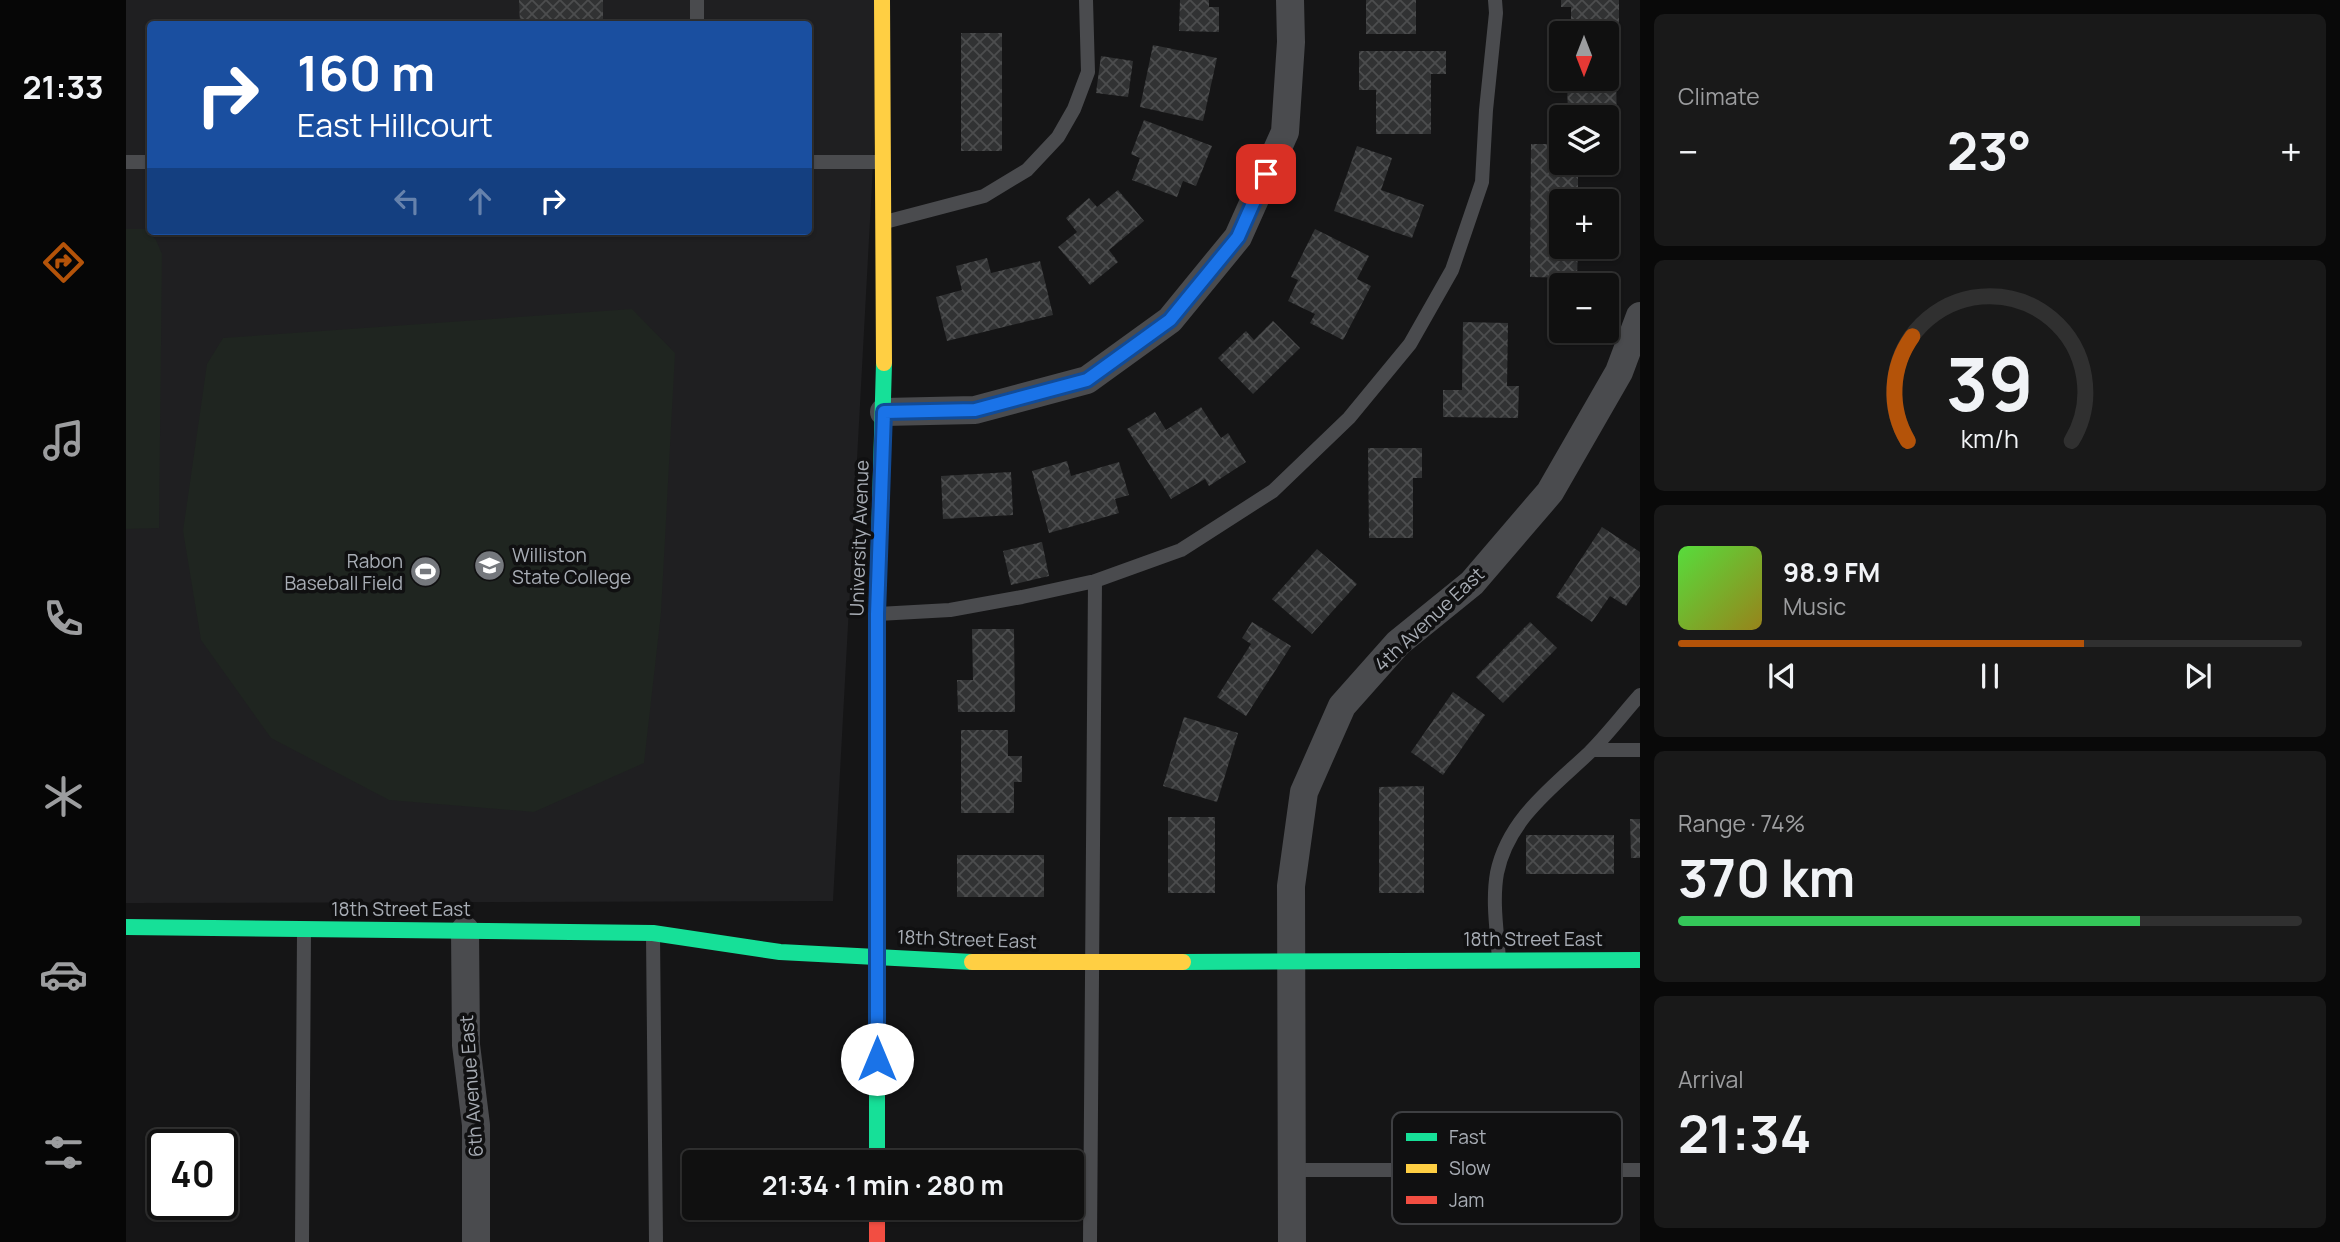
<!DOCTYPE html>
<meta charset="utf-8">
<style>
body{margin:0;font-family:Manrope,sans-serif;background:#191919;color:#f1f3f6;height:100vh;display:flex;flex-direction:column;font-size:26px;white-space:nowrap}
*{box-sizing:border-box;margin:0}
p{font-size:23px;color:#9c9d9f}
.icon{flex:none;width:38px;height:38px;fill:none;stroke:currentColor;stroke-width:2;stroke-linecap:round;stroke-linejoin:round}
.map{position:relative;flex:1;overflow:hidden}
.panel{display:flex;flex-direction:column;gap:14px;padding:14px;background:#090909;width:700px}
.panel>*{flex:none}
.banner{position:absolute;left:21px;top:21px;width:665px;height:214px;border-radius:7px;box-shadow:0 2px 5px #0004,0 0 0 2px #303030;background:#1a4fa0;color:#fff;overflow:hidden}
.needle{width:46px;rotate:180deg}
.controls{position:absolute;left:1423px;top:21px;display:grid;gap:14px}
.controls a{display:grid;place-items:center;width:70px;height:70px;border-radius:7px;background:#101010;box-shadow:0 2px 5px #0004,0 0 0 2px #303030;font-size:35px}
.speed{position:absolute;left:21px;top:1129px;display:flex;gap:14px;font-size:35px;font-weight:700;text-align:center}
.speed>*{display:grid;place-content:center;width:91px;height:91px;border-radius:50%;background:#101010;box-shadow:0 2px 5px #0004,0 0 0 2px #303030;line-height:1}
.speed .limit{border:4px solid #111;border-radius:10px;background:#fff;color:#111}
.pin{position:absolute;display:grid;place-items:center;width:60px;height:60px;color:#fff;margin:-30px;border-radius:14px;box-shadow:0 4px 10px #0006}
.me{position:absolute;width:77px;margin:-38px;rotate:0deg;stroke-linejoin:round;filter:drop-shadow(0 0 5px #0008)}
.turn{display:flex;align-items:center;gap:24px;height:147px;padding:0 35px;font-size:32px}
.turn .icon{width:91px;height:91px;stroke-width:2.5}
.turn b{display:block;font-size:49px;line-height:60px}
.lanes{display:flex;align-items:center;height:66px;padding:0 35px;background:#0003;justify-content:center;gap:35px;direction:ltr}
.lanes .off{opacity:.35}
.big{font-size:52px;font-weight:700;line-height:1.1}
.panel .tile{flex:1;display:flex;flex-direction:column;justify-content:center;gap:10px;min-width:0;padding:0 24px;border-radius:10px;background:#191919}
.panel .dial{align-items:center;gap:0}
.dial svg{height:182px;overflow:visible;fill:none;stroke:#303030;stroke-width:7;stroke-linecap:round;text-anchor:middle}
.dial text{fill:#f1f3f6;stroke:none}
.song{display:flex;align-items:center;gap:21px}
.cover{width:84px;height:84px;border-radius:10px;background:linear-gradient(135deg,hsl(110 70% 55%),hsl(50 70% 35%))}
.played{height:7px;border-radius:4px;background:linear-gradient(90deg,#b45309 65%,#303030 65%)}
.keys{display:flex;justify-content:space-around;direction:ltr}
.heat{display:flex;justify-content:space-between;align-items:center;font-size:38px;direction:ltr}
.charge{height:10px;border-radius:5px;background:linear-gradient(90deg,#34c759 74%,#303030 0)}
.trip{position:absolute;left:556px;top:1150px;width:402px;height:70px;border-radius:7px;background:#101010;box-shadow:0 2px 5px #0004,0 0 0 2px #303030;font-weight:700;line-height:70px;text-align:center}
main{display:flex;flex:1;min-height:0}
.dock{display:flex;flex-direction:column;width:126px;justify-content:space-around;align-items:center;background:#060606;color:#9c9d9f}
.dock .icon{width:49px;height:49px}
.dock .selected{color:#b45309}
.dock b{font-size:32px;color:#f1f3f6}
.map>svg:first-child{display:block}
.built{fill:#1f1f21;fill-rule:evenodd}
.green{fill:#1f2520}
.building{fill:url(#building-cross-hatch)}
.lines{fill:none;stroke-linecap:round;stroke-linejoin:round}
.lane{stroke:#4a4b4e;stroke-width:14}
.street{stroke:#4a4b4e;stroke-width:28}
.fast{stroke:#16e098;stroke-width:16}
.slow{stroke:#ffcf43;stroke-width:16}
.jam{stroke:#f24e42;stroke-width:16}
.route-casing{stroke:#114b97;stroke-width:18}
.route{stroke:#1a73e8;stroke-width:12}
.labels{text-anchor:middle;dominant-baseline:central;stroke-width:7;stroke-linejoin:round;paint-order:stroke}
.street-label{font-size:19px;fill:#a8adb5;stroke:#101011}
.poi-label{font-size:19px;fill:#a8adb5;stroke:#101011;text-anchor:start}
.key{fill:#101011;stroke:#3e3f42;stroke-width:2}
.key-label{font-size:19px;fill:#a8adb5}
</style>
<main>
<nav class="dock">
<b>21:33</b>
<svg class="icon selected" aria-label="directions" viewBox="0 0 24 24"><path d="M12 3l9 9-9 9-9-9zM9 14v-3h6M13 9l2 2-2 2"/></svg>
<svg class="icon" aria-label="music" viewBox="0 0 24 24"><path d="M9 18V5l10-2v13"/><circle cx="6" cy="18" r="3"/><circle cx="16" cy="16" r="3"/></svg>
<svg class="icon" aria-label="phone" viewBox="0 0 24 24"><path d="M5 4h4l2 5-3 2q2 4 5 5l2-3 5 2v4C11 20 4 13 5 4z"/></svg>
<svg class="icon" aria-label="climate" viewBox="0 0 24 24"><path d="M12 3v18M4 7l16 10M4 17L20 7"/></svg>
<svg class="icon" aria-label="car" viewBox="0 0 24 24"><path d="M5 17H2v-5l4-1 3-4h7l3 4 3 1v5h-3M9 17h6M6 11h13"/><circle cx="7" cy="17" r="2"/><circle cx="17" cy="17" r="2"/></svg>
<svg class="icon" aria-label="filters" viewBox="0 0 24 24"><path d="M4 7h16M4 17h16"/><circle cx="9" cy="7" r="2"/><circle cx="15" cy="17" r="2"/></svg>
</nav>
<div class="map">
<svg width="1514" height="1242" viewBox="0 0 1514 1242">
<defs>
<pattern id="building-cross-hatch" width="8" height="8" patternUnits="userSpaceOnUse" patternTransform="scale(1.75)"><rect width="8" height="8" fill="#313233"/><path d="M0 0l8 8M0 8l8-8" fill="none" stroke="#4c4d4e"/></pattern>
</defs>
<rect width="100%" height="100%" fill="#151516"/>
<path class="built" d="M0,0H756L707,901L0,903ZM24,24H682V231H24Z"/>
<path class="green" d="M0,229H20L30,240L36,254L33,528L0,529Z
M506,309L549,353L535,613L518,763L408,812L263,800L145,738L75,640L57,531L81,364L97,338Z"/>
<path class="building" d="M393,0H477V24H394Z
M1054,0H1083V7H1093V32L1053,31Z
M1240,0H1290V34H1240Z
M1435,0H1493V58H1480V33H1445V7H1435Z
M835,33H876V151H835Z
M1027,45L1091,58L1077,121L1014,107Z
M1233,51H1320V74H1305V134H1250V90H1233Z
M975,56L1007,61L1002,97L970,93Z
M1490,66L1491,138H1480V117H1442L1441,79H1480V67Z
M1018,120L1086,146L1070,186L1057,181L1051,197L1006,180L1014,158L1005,154Z
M1405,144H1435V163H1452V201H1435V247H1452L1451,278L1404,277Z
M1231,146L1266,158L1255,190L1298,205L1286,238L1208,211Z
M992,190L1018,221L983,250L992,262L964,285L932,247L951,232L940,218L963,198L971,207Z
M1189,229L1243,256L1231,279L1245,286L1217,340L1184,323L1189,314L1162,301L1172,280L1165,277Z
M861,258L865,273L914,261L927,315L821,341L810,297L836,290L830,266Z
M1147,321L1174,348L1127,394L1092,358L1120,331L1128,340Z
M1337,322L1382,323L1381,386H1393L1392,418L1317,417V390H1336Z
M1075,407L1095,438L1102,433L1120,462L1083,486L1079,479L1045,499L1001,429L1029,412L1040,430Z
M1242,448H1296V478H1287V538H1243Z
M941,461L945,476L993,462L1003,495L989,499L993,513L923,533L906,471Z
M885,472L887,515L817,519L815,476Z
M1476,527L1514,552V586L1500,606L1484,596L1466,622L1430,597Z
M916,542L923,576L885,585L877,551Z
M1191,549L1231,584L1186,634L1146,599Z
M1126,622L1165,646L1120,716L1091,697L1125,644L1116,638Z
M1404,622L1431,648L1377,703L1350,677Z
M846,629H888L889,712H832L831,680H847Z
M1327,692L1359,715L1317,775L1285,752Z
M1058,717L1112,733L1091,802L1037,786Z
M835,730H882V756H896V782H888V813H835Z
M1298,786V893H1253V787Z
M1042,817H1089V893H1042Z
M1504,819H1514V858H1505Z
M1400,835H1488V874H1400Z
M831,855H918V897H831Z"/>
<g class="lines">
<path class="lane" d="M571,24V0
M0,162H24
M682,162H755
M759,222L858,196L901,170L932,137L948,109L962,72L960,0
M752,614L824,610L896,597L969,581L1055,550L1147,491L1223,418L1284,344L1326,270L1356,182L1360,110L1370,13L1369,0
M1466,750H1514
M527,935L530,1242
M1373,959C1371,931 1366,901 1371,873C1382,819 1427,787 1464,752C1482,734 1497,714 1514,695
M1168,1170H1514
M176,1242L178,932
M964,1242L969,581"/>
<path class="street" d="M758,412L849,410L961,380L1044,320L1112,237L1159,132L1165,42L1164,0
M339,930L340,1045L350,1125V1242
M1166,1242L1165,886L1178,792L1216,706L1272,643L1346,583L1424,492L1493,372L1514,316"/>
<path class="fast" d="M0,927L527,933L654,952L846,962
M1057,962L1514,960
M751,1162V614L758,363"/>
<path class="slow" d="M756,0L758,363
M846,962H1057"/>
<path class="jam" d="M751,1208V1242"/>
</g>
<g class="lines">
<defs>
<path id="route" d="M751,1059V614L758,412L849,410L961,380L1044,320L1112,237L1140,174"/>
</defs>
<use href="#route" class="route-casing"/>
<use href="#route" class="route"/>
</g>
<defs>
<symbol id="university-disc" viewBox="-11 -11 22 22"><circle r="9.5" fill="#75787d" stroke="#101011"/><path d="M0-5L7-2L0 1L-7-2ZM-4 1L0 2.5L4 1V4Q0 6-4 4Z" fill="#fff"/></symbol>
<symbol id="stadium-disc" viewBox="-11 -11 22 22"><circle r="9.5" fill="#75787d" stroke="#101011"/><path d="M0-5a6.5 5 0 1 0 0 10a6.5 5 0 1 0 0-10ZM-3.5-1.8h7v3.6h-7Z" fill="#fff"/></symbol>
</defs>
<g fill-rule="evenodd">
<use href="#university-disc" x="346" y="548" width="35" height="35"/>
<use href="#stadium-disc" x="282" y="554" width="35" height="35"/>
</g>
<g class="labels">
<g class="street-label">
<text transform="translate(733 538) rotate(-88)">University Avenue</text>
<text transform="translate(1303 619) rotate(-43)">4th Avenue East</text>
<text x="275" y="909">18th Street East</text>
<text transform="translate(841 939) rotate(2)">18th Street East</text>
<text x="1407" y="939">18th Street East</text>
<text transform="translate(345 1086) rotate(-94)">6th Avenue East</text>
</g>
<g class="poi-label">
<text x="386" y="555">Williston<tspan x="386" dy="22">State College</tspan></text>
<text x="277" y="561" text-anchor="end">Rabon<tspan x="277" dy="22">Baseball Field</tspan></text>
</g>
</g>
<rect x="1266" y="1112" width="230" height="112" rx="10" class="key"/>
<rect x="1280" y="1133" width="31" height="8" fill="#16e098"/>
<rect x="1280" y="1164" width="31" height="9" fill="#ffcf43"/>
<rect x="1280" y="1196" width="31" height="8" fill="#f24e42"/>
<g class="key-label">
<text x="1323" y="1144">Fast</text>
<text x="1323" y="1175">Slow</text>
<text x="1323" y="1207">Jam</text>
</g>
</svg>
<div class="controls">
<a><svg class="needle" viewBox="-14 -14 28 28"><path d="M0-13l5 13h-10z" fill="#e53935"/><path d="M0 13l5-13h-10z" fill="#9c9d9f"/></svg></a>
<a><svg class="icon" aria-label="layers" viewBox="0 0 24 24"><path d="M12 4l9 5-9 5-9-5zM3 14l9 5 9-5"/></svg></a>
<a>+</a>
<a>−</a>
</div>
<div class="speed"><div class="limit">40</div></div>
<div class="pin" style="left:1140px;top:174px;background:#d93025"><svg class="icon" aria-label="arrive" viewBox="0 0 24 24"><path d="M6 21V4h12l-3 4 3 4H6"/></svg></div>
<svg class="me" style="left:751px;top:1059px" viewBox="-20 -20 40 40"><circle r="19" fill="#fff"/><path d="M0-13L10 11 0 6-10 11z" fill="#1a73e8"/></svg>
<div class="trip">21:34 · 1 min · 280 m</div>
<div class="banner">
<div class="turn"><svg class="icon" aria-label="right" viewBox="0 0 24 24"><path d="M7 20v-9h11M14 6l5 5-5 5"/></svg><div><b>160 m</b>East Hillcourt</div></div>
<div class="lanes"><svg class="icon off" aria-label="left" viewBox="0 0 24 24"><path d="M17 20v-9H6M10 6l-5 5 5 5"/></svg><svg class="icon off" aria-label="ahead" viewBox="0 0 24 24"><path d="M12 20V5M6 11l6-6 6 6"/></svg><svg class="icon" aria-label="right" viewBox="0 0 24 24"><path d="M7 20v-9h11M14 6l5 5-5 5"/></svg></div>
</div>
</div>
<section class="panel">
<div class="tile"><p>Climate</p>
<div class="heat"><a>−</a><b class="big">23°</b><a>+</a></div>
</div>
<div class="tile dial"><svg viewBox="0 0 100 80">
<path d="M14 69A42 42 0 1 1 86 69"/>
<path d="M14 69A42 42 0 0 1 16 23" stroke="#b45309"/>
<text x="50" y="56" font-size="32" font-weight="700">39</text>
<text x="50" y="72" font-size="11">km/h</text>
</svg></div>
<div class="tile">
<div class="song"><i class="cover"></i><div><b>98.9 FM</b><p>Music</p></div></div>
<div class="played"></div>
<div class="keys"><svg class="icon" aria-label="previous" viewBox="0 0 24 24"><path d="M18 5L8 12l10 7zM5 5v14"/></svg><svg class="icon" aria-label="pause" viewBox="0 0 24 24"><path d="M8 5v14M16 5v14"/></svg><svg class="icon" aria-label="next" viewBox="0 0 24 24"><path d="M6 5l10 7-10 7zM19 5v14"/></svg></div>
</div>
<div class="tile"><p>Range · 74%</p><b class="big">370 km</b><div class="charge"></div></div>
<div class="tile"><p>Arrival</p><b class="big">21:34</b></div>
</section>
</main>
